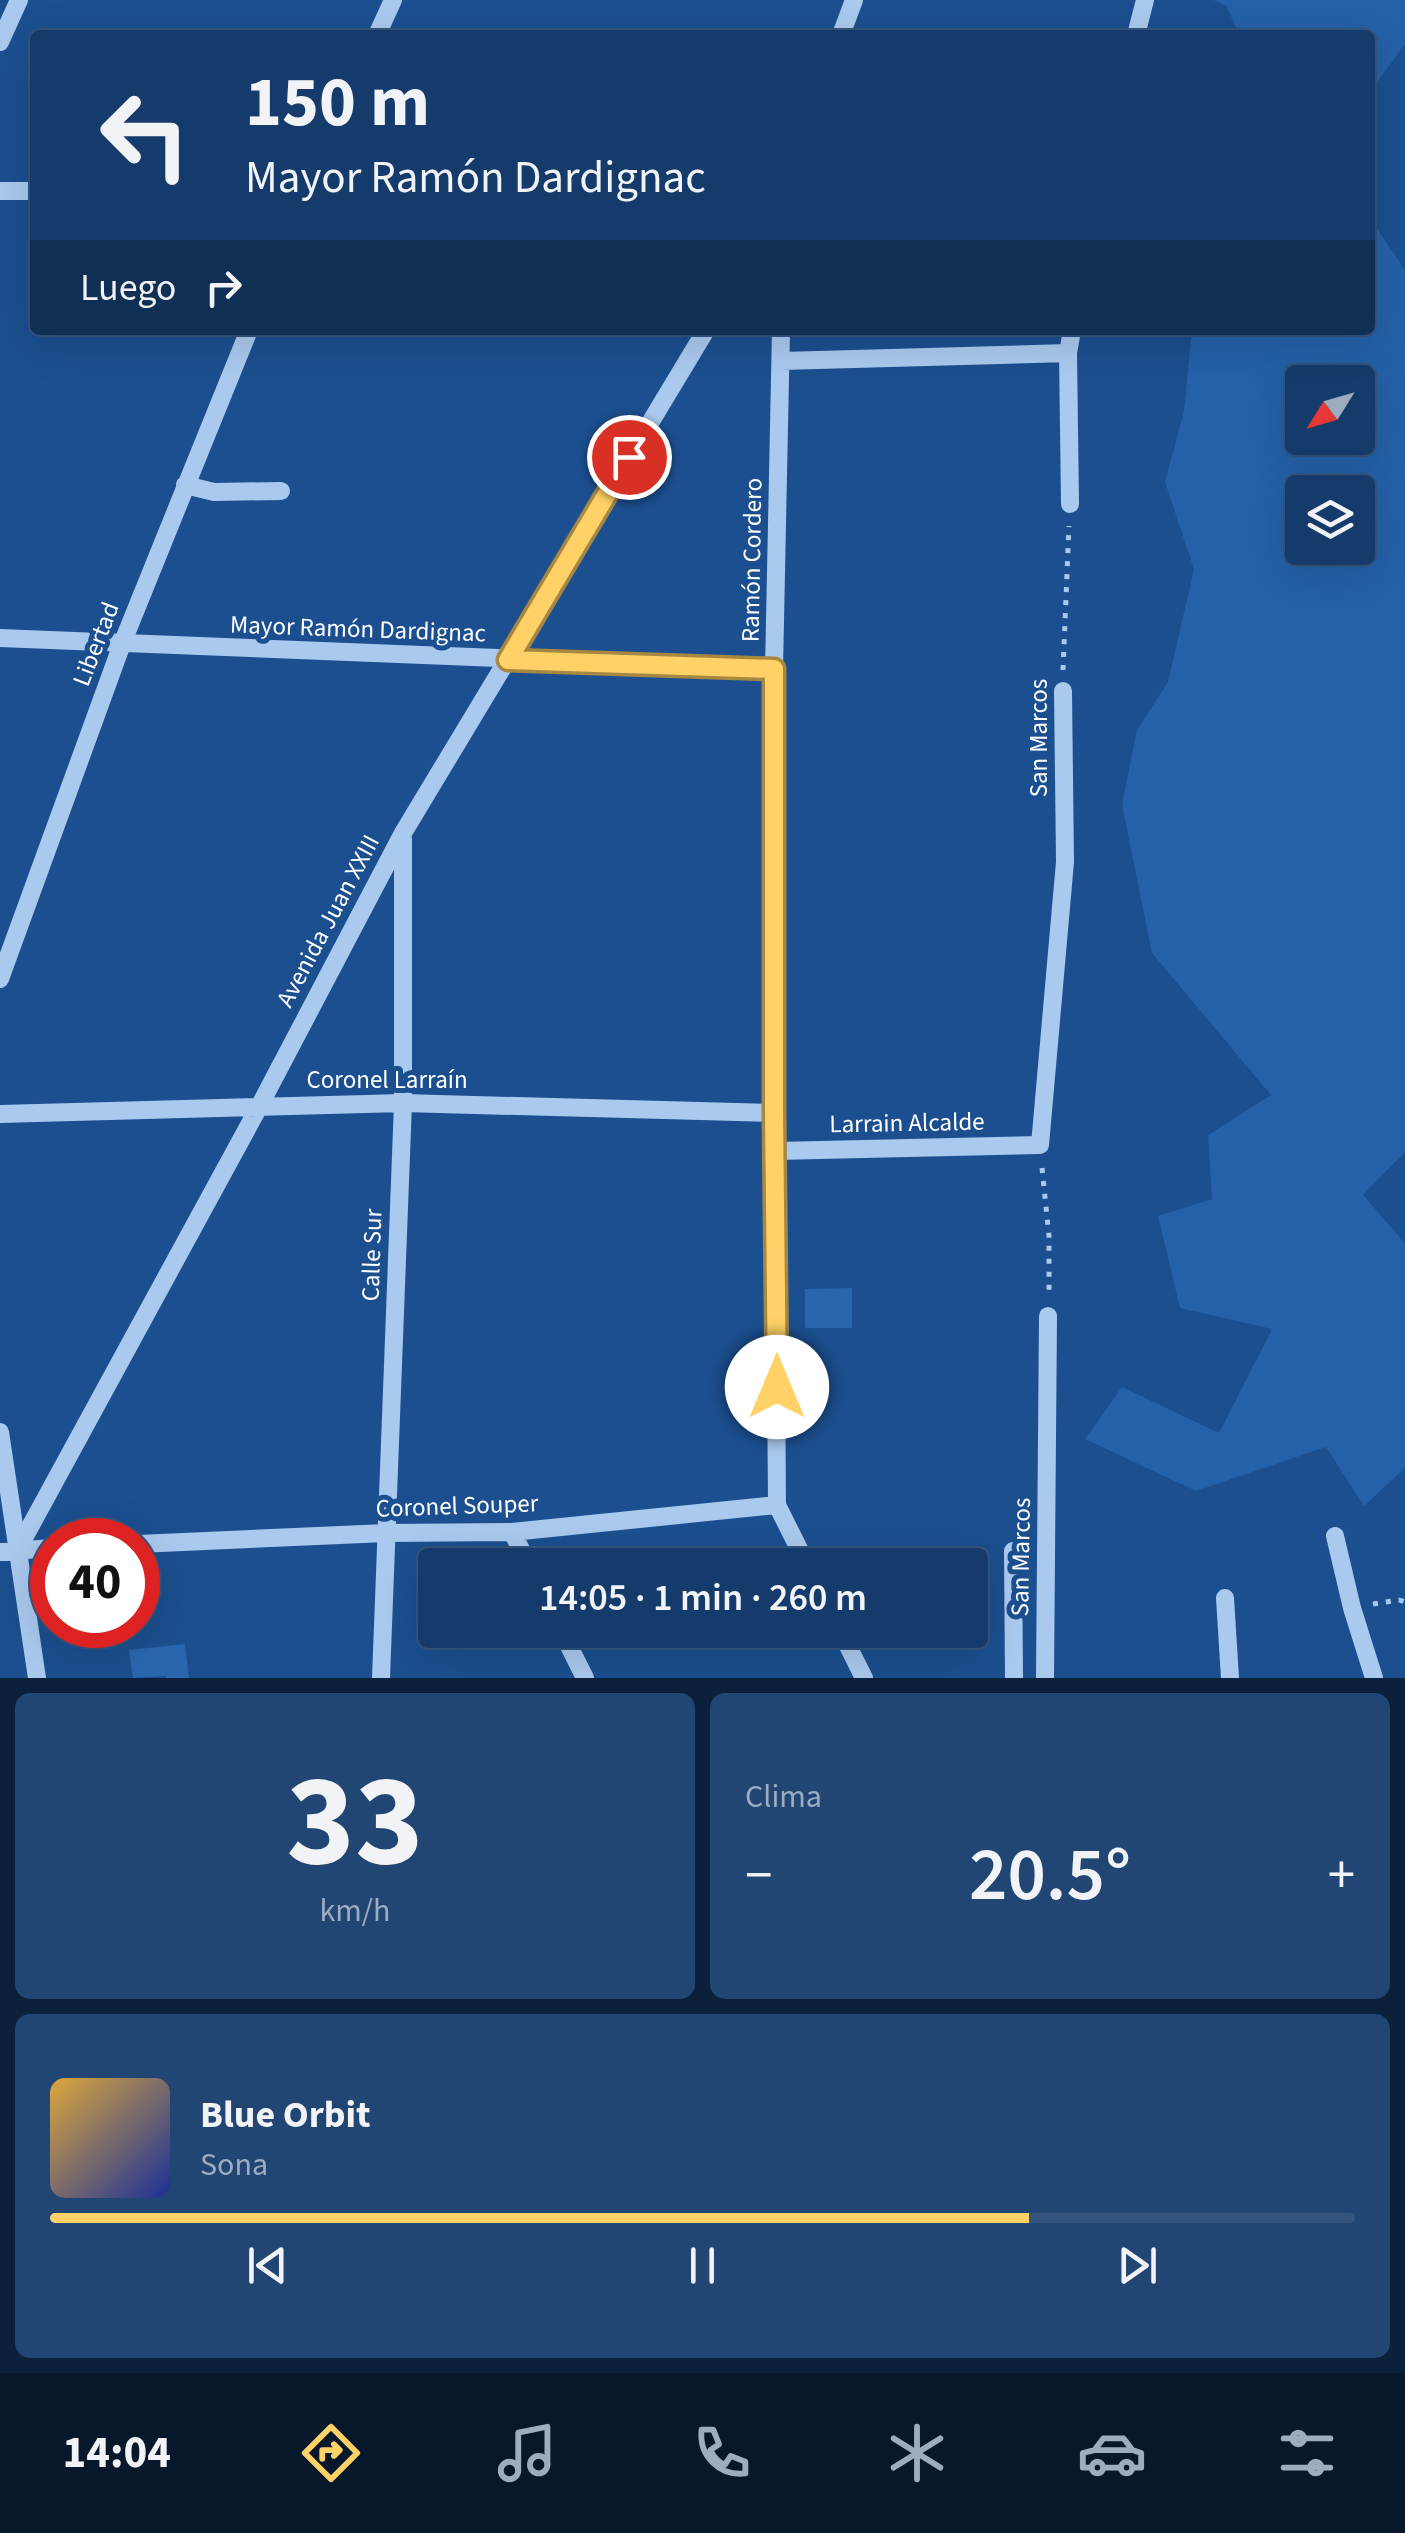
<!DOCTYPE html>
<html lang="es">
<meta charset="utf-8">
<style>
body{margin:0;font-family:"Source Sans 3",sans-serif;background:#214673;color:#f1f3f6;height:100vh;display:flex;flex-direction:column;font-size:38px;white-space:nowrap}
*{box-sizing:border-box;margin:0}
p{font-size:32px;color:#9dadc1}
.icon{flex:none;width:55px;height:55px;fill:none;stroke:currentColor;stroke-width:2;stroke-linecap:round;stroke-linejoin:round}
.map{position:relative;height:1678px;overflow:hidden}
.details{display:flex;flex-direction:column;gap:15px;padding:15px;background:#0b203b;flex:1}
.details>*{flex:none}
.guide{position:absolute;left:30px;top:30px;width:1345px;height:305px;border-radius:10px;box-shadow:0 10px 40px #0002,0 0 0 2px #33557e;background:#143b6b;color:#f1f3f6;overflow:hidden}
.needle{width:65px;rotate:233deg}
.controls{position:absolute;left:1285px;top:365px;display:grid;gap:20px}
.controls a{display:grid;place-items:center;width:90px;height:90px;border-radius:10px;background:#143b6b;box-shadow:0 10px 40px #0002,0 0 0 2px #33557e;font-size:50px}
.speed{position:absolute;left:30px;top:1518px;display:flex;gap:20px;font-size:50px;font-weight:700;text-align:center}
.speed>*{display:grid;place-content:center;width:130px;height:130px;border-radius:50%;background:#143b6b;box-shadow:0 10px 40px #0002,0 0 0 2px #33557e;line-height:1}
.speed .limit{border:15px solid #d22;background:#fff;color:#111}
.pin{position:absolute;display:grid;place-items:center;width:85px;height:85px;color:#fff;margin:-42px;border:5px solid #fff;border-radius:50%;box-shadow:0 2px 10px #0007}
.me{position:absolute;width:110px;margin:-55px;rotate:0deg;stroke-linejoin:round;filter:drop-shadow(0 0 8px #0008)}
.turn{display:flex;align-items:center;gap:35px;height:210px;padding:0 50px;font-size:45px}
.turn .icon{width:130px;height:130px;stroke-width:2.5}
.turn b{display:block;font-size:70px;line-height:85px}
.then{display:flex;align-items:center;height:95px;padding:0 50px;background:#0003;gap:20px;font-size:38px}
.big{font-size:75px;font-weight:600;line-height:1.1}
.details .card{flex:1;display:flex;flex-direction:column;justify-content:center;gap:15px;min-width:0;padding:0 35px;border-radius:15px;background:#214673}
.details .dial{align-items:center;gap:0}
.dial b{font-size:130px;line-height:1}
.song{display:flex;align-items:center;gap:30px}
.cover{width:120px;height:120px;border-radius:15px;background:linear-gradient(135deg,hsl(40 70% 55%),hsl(230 70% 35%))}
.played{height:10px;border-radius:5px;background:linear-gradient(90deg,#ffd166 75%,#33557e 75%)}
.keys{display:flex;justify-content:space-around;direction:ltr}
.heat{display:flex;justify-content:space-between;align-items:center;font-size:55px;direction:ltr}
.details .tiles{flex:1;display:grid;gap:15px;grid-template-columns:1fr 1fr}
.card:last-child{grid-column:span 2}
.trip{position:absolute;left:418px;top:1548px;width:570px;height:100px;border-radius:10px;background:#143b6b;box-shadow:0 10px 40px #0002,0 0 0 2px #33557e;font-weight:600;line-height:100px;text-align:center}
.tab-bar{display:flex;height:160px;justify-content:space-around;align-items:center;background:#08182b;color:#9dadc1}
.tab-bar .icon{width:70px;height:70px}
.tab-bar .active{color:#ffd166}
.tab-bar b{font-size:45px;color:#f1f3f6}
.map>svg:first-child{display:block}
.green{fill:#2461a8;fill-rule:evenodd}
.building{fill:#2a66ad}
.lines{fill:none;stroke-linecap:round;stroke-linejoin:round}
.path{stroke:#a9c9ee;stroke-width:5;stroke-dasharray:5 8;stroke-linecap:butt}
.minor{stroke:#a9c9ee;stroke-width:18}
.route-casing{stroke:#a68842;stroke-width:25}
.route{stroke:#ffd166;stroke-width:18}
.labels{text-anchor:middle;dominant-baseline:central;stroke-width:10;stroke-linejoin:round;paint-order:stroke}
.street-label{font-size:25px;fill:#fff;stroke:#1b4f8f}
</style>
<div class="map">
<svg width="1405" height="1678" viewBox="0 0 1405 1678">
<rect width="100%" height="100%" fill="#1b4f8f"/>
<path class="green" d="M1214,0H1405V44L1373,88L1370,184V35H1240L1226,6Z
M1370,218L1405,270V1152L1363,1195L1405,1243V1468L1364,1506L1326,1447L1196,1491L1085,1439L1122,1387L1219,1433L1272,1329L1180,1308L1158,1216L1212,1199L1208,1135L1271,1095L1152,953L1122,805L1137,730L1168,682L1194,569L1165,482L1184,411L1192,330H1370ZM1302,382H1358V438H1302ZM1302,492H1358V548H1302Z"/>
<path class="building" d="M852,1288V1328H805V1289Z
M185,1644L189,1678H166V1676L133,1678L129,1650Z"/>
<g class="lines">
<path class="path" d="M1063,670L1069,526
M1042,1168L1049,1236V1291
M1373,1604L1399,1600L1405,1602"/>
<path class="minor" d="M377,35L393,0
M841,35L854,0
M1136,35L1145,0
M0,42L19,0
M0,191H35
M781,330L774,669V1113L777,1505L807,1565
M781,361L1068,353
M185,485L214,492L281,491
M1070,504L1068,353L1072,330
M0,638L774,669
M0,979L122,644L249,330
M0,1114L403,1103L774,1113
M776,1151L1040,1145L1065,862L1063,691
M0,1432L37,1678
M512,1532L529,1565
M1335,1536L1352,1608L1374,1678
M138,1544L386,1533L512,1532L777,1505
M18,1549L260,1105L403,833L706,330
M1013,1551L1014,1678
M0,1552L52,1548
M1225,1598L1230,1678
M561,1630L585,1678
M840,1630L864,1678
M381,1678L403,1103V839
M1045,1678L1048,1316"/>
</g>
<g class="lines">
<defs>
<path id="route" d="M629,457L508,660L774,669V1113L777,1387"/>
</defs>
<use href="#route" class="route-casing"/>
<use href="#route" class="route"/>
</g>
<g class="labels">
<g class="street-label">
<text transform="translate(752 560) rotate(-89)">Ramón Cordero</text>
<text transform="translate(358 629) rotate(2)">Mayor Ramón Dardignac</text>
<text transform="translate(96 644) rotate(-69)">Libertad</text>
<text transform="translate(1039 738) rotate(-90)">San Marcos</text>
<text transform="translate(328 921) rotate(-62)">Avenida Juan XXIII</text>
<text x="387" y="1080">Coronel Larraín</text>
<text transform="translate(907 1123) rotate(-1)">Larrain Alcalde</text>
<text transform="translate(372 1255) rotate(-88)">Calle Sur</text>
<text transform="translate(457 1506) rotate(-2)">Coronel Souper</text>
<text transform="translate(1021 1557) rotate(-89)">San Marcos</text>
</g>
</g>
</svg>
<div class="controls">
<a><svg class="needle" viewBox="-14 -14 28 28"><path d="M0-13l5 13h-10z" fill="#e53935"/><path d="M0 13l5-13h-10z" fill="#9dadc1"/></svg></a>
<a><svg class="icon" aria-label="layers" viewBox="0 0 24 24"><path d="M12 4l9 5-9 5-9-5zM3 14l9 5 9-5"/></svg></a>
</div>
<div class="speed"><div class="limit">40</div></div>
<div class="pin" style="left:629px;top:457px;background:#d93025"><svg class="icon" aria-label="arrive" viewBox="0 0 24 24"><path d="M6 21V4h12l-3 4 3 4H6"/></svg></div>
<svg class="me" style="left:777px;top:1387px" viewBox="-20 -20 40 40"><circle r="19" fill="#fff"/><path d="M0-13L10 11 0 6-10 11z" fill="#ffd166"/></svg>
<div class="trip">14:05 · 1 min · 260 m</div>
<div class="guide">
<div class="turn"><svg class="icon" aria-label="left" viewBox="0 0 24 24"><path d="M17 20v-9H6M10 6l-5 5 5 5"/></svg><div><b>150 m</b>Mayor Ramón Dardignac</div></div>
<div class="then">Luego<svg class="icon" aria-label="right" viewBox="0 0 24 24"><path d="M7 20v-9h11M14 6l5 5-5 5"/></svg></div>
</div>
</div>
<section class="details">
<div class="tiles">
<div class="card dial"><b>33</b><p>km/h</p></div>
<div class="card"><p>Clima</p>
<div class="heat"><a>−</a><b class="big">20.5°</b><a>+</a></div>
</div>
<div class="card">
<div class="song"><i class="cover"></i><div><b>Blue Orbit</b><p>Sona</p></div></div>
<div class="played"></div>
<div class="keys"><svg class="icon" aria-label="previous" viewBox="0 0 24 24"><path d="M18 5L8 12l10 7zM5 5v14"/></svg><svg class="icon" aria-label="pause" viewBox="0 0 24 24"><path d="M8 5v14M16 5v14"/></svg><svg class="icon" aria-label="next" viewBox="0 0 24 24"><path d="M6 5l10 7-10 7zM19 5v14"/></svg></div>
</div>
</div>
</section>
<nav class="tab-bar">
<b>14:04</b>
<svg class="icon active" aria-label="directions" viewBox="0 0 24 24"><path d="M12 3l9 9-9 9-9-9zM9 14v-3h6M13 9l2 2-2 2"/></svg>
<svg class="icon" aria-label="music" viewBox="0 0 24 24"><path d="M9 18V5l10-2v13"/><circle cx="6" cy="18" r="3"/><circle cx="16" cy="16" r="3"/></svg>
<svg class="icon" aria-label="phone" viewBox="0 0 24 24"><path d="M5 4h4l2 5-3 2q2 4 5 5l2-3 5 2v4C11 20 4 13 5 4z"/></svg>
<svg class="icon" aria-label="climate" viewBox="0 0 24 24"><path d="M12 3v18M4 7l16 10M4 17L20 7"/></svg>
<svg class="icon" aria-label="car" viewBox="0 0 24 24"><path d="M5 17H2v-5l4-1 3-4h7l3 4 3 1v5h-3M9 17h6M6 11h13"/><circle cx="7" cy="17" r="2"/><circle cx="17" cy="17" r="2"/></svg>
<svg class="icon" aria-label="filters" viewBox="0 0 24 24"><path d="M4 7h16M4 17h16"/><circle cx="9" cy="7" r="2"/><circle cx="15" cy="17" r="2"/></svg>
</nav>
